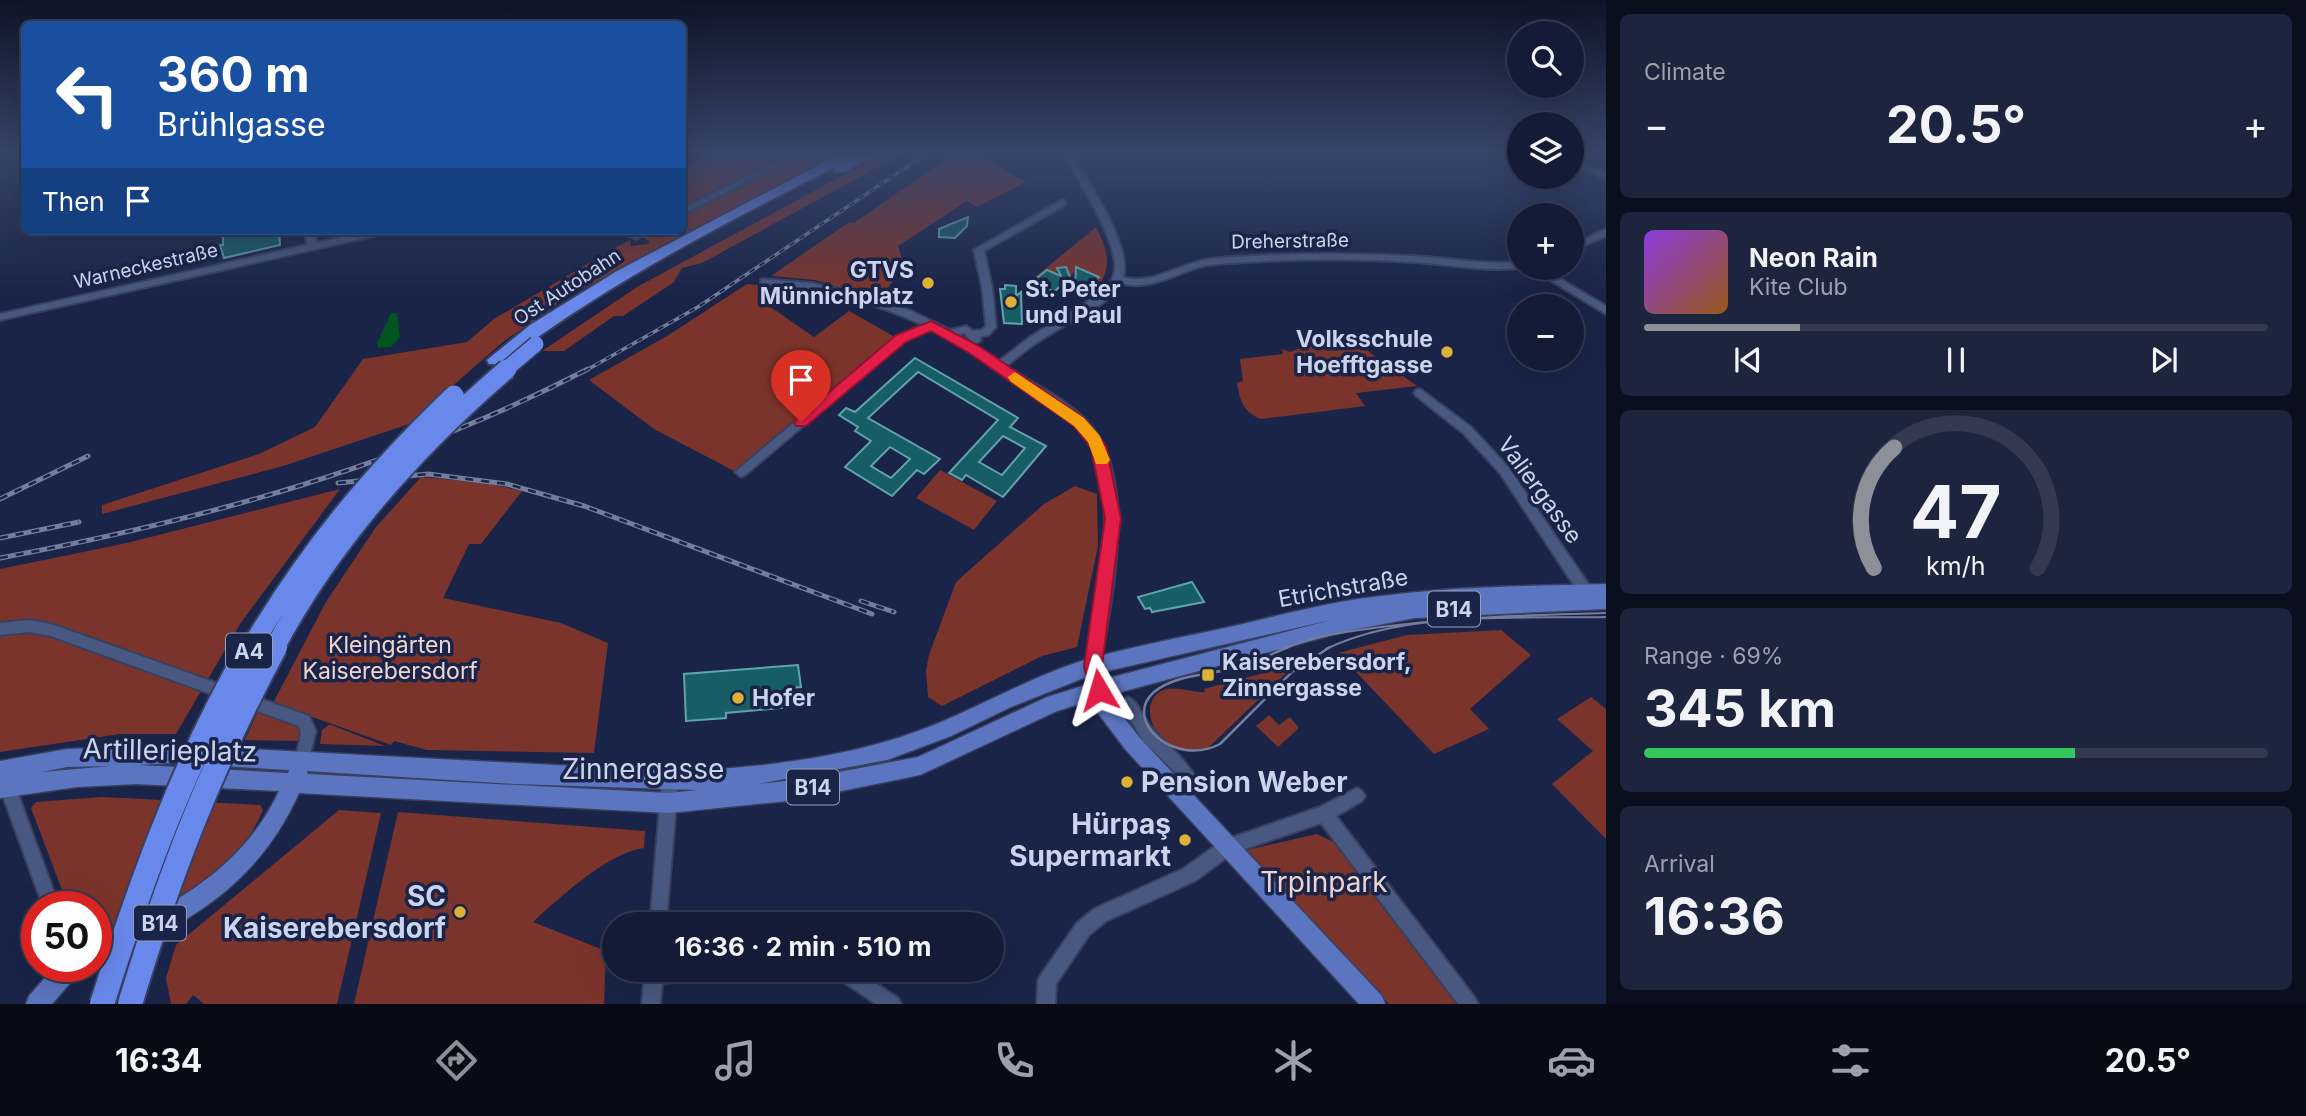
<!DOCTYPE html>
<meta charset="utf-8">
<style>
body{margin:0;font-family:Inter,sans-serif;background:#1c243e;color:#f1f3f6;height:100vh;display:flex;flex-direction:column;font-size:26px;white-space:nowrap}
*{box-sizing:border-box;margin:0}
p{font-size:23px;color:#9da1ad}
.icon{flex:none;width:38px;height:38px;fill:none;stroke:currentColor;stroke-width:2;stroke-linecap:round;stroke-linejoin:round}
.map{position:relative;flex:1;overflow:hidden}
.details{display:flex;flex-direction:column;gap:14px;padding:14px;background:#0a0f1e;width:700px}
.details>*{flex:none}
.guide{position:absolute;left:21px;top:21px;width:665px;height:214px;border-radius:10px;box-shadow:0 7px 28px #0002,0 0 0 2px #323951;background:#1a4fa0;color:#fff;overflow:hidden}
.buttons{position:absolute;left:1507px;top:21px;display:grid;gap:14px}
.buttons a{display:grid;place-items:center;width:77px;height:77px;border-radius:50%;background:#131b36;box-shadow:0 7px 28px #0002,0 0 0 2px #323951;font-size:35px}
.speed{position:absolute;left:21px;top:891px;display:flex;gap:14px;font-size:35px;font-weight:700;text-align:center}
.speed>*{display:grid;place-content:center;width:91px;height:91px;border-radius:50%;background:#131b36;box-shadow:0 7px 28px #0002,0 0 0 2px #323951;line-height:1}
.speed .limit{border:10px solid #d22;background:#fff;color:#111}
.pin{position:absolute;display:grid;place-items:center;width:60px;height:60px;color:#fff;margin:-72px -30px;border-radius:50% 50% 50% 0;rotate:-45deg;box-shadow:0 0 7px #0007}
.pin .icon{rotate:45deg}
.me{position:absolute;width:77px;margin:-38px;rotate:353deg;stroke-linejoin:round;filter:drop-shadow(0 0 5px #0008)}
.turn{display:flex;align-items:center;gap:24px;height:147px;padding:0 21px;font-size:32px}
.turn .icon{width:91px;height:91px;stroke-width:2.5}
.turn b{display:block;font-size:49px;line-height:60px}
.then{display:flex;align-items:center;height:66px;padding:0 21px;background:#0003;gap:14px;font-size:26px}
.big{font-size:52px;font-weight:700;line-height:1.1}
.details .card{flex:1;display:flex;flex-direction:column;justify-content:center;gap:10px;min-width:0;padding:0 24px;border-radius:10px;background:#1c243e}
.details .dial{align-items:center;gap:0}
.dial svg{height:182px;overflow:visible;fill:none;stroke:#323951;stroke-width:7;stroke-linecap:round;text-anchor:middle}
.dial text{fill:#f1f3f6;stroke:none}
.song{display:flex;align-items:center;gap:21px}
.cover{width:84px;height:84px;border-radius:10px;background:linear-gradient(135deg,hsl(270 70% 55%),hsl(30 70% 35%))}
.played{height:7px;border-radius:4px;background:linear-gradient(90deg,#8c9099 25%,#323951 25%)}
.keys{display:flex;justify-content:space-around;direction:ltr}
.heat{display:flex;justify-content:space-between;align-items:center;font-size:38px;direction:ltr}
.charge{height:10px;border-radius:5px;background:linear-gradient(90deg,#34c759 69%,#323951 0)}
.trip{position:absolute;left:602px;top:912px;width:402px;height:70px;border-radius:35px;background:#131b36;box-shadow:0 7px 28px #0002,0 0 0 2px #323951;font-weight:700;line-height:70px;text-align:center}
.dock{display:flex;height:112px;justify-content:space-around;align-items:center;background:#080b16;color:#9da1ad}
.dock .icon{width:49px;height:49px}
.dock .active{color:#8c9099}
.dock b{font-size:32px;color:#f1f3f6}
main{display:flex;flex:1;min-height:0}
.map>svg:first-child{display:block}
.green{fill:#7b342c}
.water{fill:#00551e}
.building{fill:#175d66;stroke:#61a2ac;stroke-width:2;fill-rule:evenodd}
.lines{fill:none;stroke-linecap:round;stroke-linejoin:round}
.minor-casing{stroke:#38405f;stroke-width:4}
.major-casing{stroke:#38405f;stroke-width:3}
.highway-casing{stroke:#38405f;stroke-width:4}
.minor{fill:#495880;fill-rule:evenodd}
.major{fill:#5c75c0;fill-rule:evenodd}
.highway{fill:#6888eb;fill-rule:evenodd}
.tram-far1{stroke:#747e9c;stroke-width:2}
.tram{stroke:#747e9c;stroke-width:2.5}
.rail-far1-casing{stroke:#747e9c;stroke-width:3.5}
.rail-casing{stroke:#747e9c;stroke-width:5}
.rail-far1{stroke:#192448;stroke-width:2;stroke-dasharray:6;stroke-linecap:butt}
.rail{stroke:#192448;stroke-width:2.5;stroke-dasharray:8;stroke-linecap:butt}
.highway-bridge-far2-casing{stroke:#38405f;stroke-width:18;stroke-linecap:butt}
.highway-bridge-far1-casing{stroke:#38405f;stroke-width:23;stroke-linecap:butt}
.highway-bridge-casing{stroke:#38405f;stroke-width:28;stroke-linecap:butt}
.highway-bridge-far2{stroke:#6888eb;stroke-width:15}
.highway-bridge-far1{stroke:#6888eb;stroke-width:19}
.highway-bridge{stroke:#6888eb;stroke-width:24}
.route{fill:#e11d48;stroke:#92132f;stroke-width:2}
.slow{fill:#f59e0b}
.poi-dot{fill:#ddb133;stroke:#192448;stroke-width:2.5}
.labels{text-anchor:middle;dominant-baseline:central;stroke-width:7;stroke-linejoin:round;paint-order:stroke}
.far-street-label{font-size:19px;fill:#cbd4ec;stroke:#192448}
.shield{fill:#192448;stroke:#969fbb;stroke-width:2}
.shield-label{font-size:21px;font-weight:bold;fill:#cbd4ec}
.poi-label{font-size:23px;font-weight:bold;fill:#cbd4ec;stroke:#192448;text-anchor:start}
.street-label{font-size:23px;fill:#cbd4ec;stroke:#192448}
.park-label{font-size:23px;fill:#efd5d1;stroke:#192448}
.near-street-label{font-size:28px;fill:#cbd4ec;stroke:#192448}
.near-poi-label{font-size:28px;font-weight:bold;fill:#cbd4ec;stroke:#192448;text-anchor:end}
.near-park-label{font-size:28px;fill:#efd5d1;stroke:#192448}
</style>
<main>
<div class="map">
<svg width="1606" height="1004" viewBox="0 0 1606 1004">
<rect width="100%" height="100%" fill="#192448"/>
<path class="green" d="M711,154H836L571,295L504,341L409,424L283,466L102,514V505L259,454L315,427L363,359L467,342L494,319L611,250L630,240L631,246L647,244L650,242L641,236L648,231H682L683,166Z
M882,154H902L702,263L682,268L674,282L623,316H614L564,351H542L637,287Z
M953,154H977L1026,182L977,207L967,201L898,246L904,266L879,300L815,280L771,276L849,222L854,223Z
M1096,227C1108,251 1113,267 1096,290L1087,288L1099,277L1079,268L1067,279L1059,276L1066,267L1058,268L1056,274L1047,270L1034,281L1044,287L1040,289L1029,282Z
M747,284L789,288L766,304L814,337L849,311L897,338L736,472L654,429L589,380L667,336Z
M1340,331L1417,386L1356,393L1365,406L1261,419C1243,412 1240,401 1237,383L1243,381L1240,359L1283,354L1282,349L1290,352Z
M940,470L997,501L974,530L916,498Z
M421,477L486,483L522,491L481,544H469L443,598L561,623L608,643L594,753L427,750L394,741L391,745L273,703L326,602L376,527Z
M1075,486L1097,494L1098,546L1077,647L1042,656L942,706L928,697L926,671L929,655L956,582L1044,504Z
M340,489L240,624L176,734H120L0,752V569L127,543Z
M1501,630L1531,655L1470,709L1489,729L1434,754L1338,653L1407,635Z
M1304,656L1208,748C1180,759 1147,736 1150,706C1159,677 1187,693 1205,692L1204,689L1264,673Z
M1591,697L1606,709V839L1552,784L1593,751L1557,719Z
M258,711L299,726L302,732L300,741L245,740Z
M1269,715L1279,725L1290,717L1299,728L1278,747L1256,726Z
M329,725H331L385,746L320,744L322,730Z
M102,797L260,805L263,810C247,849 209,886 171,906C148,918 121,926 96,936V906H68L31,808L36,802Z
M339,810L381,813L337,1004H204L193,995L186,1004H171L166,978L176,945Z
M398,812L645,831L644,848C609,852 559,898 533,922L606,951L604,1004H354Z
M1317,834L1346,848L1463,1004H1389L1245,856L1247,850Z"/>
<path class="water" d="M391,313H397L400,337L391,347L378,348L377,343Z"/>
<path class="building" d="M968,217L967,226L955,238L939,237V229Z
M223,231H279L280,245L224,258L220,245H223Z
M1066,267L1070,277L1054,292L1033,281L1047,270L1061,276L1057,268Z
M1076,267L1099,277L1086,290L1075,285Z
M1005,285L1016,286V296L1021,292L1022,324L1004,323L1000,289H1005Z
M915,358L1018,418L1010,427L1046,446L1003,497L966,475L962,480L949,473L998,420L918,372L868,418L940,459L924,474L917,470L892,496L845,467L871,441L855,431L858,427L839,415L846,408L855,412ZM1003,436L1025,448L1002,475L979,462ZM890,447L910,459L891,478L871,466Z
M1192,582L1204,602L1152,612L1150,608L1145,609L1138,597Z
M798,665L801,687L790,688L791,707L726,713V718L686,721L684,674Z"/>
<g class="lines">
<defs>
<path id="minor" d="M792,154H802L682,215V208Z
M1064,154H1072C1088,182 1133,247 1123,277C1149,285 1175,267 1200,261C1210,258 1221,258 1231,257C1292,253 1352,253 1413,256C1448,258 1483,265 1519,262L1520,268C1484,272 1449,264 1413,262C1352,258 1291,259 1230,263C1221,264 1212,264 1203,266C1176,273 1149,292 1120,283C1107,306 1081,316 1059,329C1041,339 1025,350 1009,364L1006,366C1034,385 1068,399 1090,425C1138,479 1111,601 1100,666L1098,670L1093,672L1088,670L1086,666C1097,607 1124,481 1083,431C1065,410 1037,397 1014,382C991,367 970,351 947,337L931,329L905,340L745,475L741,477L735,472L897,336L923,325C872,301 820,289 764,284L761,283V279L812,283L864,295L911,311L950,330L966,326L973,331L982,330L986,326L982,287L974,250L1062,200L1065,201V205L984,251L992,287L996,327L989,335L979,337L981,340L976,344L972,342L964,333L958,335L999,361L1030,337L1103,292C1108,287 1112,281 1114,274C1122,246 1078,181 1064,154Z
M1572,159L1606,173V179L1572,165Z
M1606,229V236L1572,251V245Z
M305,231H315L316,243L370,231H387L382,234L0,320V314L307,245Z
M619,231H651L636,239Z
M1530,268H1542L1606,306V314Z
M1420,389L1471,427L1508,467L1591,588L1593,592L1591,596L1586,598L1581,596L1500,473L1463,433L1416,396L1414,393L1416,390Z
M29,620L51,624L309,716L316,731L307,766L302,768L297,766C292,753 305,739 299,726L51,636L29,632L0,635V623Z
M1128,697C1137,701 1140,712 1145,719C1160,742 1186,756 1197,781L1194,786L1189,789L1184,786L1176,773L1143,741L1121,704L1123,699Z
M670,773L675,776L678,781L666,924H650L662,781L665,776Z
M7,778L12,781L15,786L59,906H43L0,788L2,781Z
M1357,788L1362,791L1365,796L1362,801L1336,816L1475,998L1478,1004H1458L1321,823L1233,853L1195,881L1106,921L1089,935L1056,984L1055,1004H1037L1038,981L1041,975L1077,923L1094,909L1183,869L1222,841L1320,807Z
M645,970H718L715,976L709,979L662,983L660,1004H642Z
M822,970H855L898,998L901,1004H876L842,981L825,976Z"/>
<path id="major" d="M1606,584V609L1415,618L1347,631L1110,695L1113,703L1139,737L1382,996L1385,1004H1359L1125,749L1098,713L1093,700L1057,711L920,775L797,800L669,813L299,793C257,886 188,925 96,963V941C171,907 243,869 279,791L136,784L77,787L0,798V761L67,749L171,745L670,771C758,769 858,757 939,723C991,701 1041,672 1095,657C1141,645 1188,636 1234,626C1285,614 1337,600 1390,595C1461,586 1534,586 1606,584ZM1331,620L1105,679L1097,674L1091,676L1089,684L1047,697L918,757L797,780L758,784L887,760L951,736L1011,707L1094,674ZM171,763L289,770L288,773L139,765ZM110,766L42,772L67,767ZM307,771L515,784L698,790L669,793L308,774Z
M55,966H81L78,974L52,1004H26L29,996Z"/>
<path id="highway" d="M840,154H855L854,157L876,154L845,172H835V167C719,226 605,285 501,364H489L487,360L530,325L617,271Z"/>
</defs>
<use href="#minor" class="minor-casing"/>
<use href="#major" class="major-casing"/>
<use href="#highway" class="highway-casing"/>
<use href="#minor" class="minor"/>
<use href="#major" class="major"/>
<use href="#highway" class="highway"/>
<path class="tram-far1" d="M1284,649C1313,636 1343,632 1374,628C1451,617 1529,615 1606,613
M1326,649C1407,610 1518,619 1606,617"/>
<path class="tram" d="M1288,647C1272,654 1255,663 1238,667C1212,675 1176,674 1154,692C1122,720 1174,768 1220,744L1292,672L1330,647"/>
<defs>
<path id="rail-far1" d="M585,371L698,307L926,154"/>
<path id="rail" d="M338,483L428,474L507,484L584,506L872,614
M0,499L88,456
M0,538L79,522
M0,558C204,520 403,465 588,369
M861,601L894,612"/>
</defs>
<use href="#rail-far1" class="rail-far1-casing"/>
<use href="#rail" class="rail-casing"/>
<use href="#rail-far1" class="rail-far1"/>
<use href="#rail" class="rail"/>
<defs>
<path id="highway-bridge-far2" d="M504,371L536,344"/>
<path id="highway-bridge-far1" d="M250,649C310,548 370,476 454,395
M274,649C331,542 415,448 507,369"/>
<path id="highway-bridge" d="M102,1004C141,881 185,759 251,647
M130,1004C169,875 211,766 275,647"/>
</defs>
<use href="#highway-bridge-far2" class="highway-bridge-far2-casing"/>
<use href="#highway-bridge-far1" class="highway-bridge-far1-casing"/>
<use href="#highway-bridge" class="highway-bridge-casing"/>
<use href="#highway-bridge-far2" class="highway-bridge-far2"/>
<use href="#highway-bridge-far1" class="highway-bridge-far1"/>
<use href="#highway-bridge" class="highway-bridge"/>
</g>
<linearGradient id="sky" x2="0" y2="1"><stop stop-color="#0e1428"/><stop offset="0.52" stop-color="#38456a"/><stop offset="1" stop-color="#38456a" stop-opacity="0"/></linearGradient>
<rect width="1606" height="294" fill="url(#sky)"/>
<path class="route" d="M931,321L979,346L1084,418L1106,446L1121,518L1102,666L1108,690L1105,696L1099,698L1092,696L1084,666L1105,518L1091,448L1074,426L969,353L931,331L906,342L806,426H796L794,422L896,335Z"/>
<path class="slow" d="M1015,372L1084,418L1100,436L1110,460L1107,464H1096L1088,442L1074,426L1010,381L1008,377Z"/>
<g class="poi-dot">
<circle cx="928" cy="283" r="7"/>
<circle cx="1011" cy="302" r="7"/>
<circle cx="1447" cy="352" r="7"/>
<rect x="1201" y="668" width="14" height="14" rx="3.5"/>
<circle cx="738" cy="698" r="7"/>
<circle cx="1127" cy="782" r="7"/>
<circle cx="1185" cy="840" r="7"/>
<circle cx="460" cy="912" r="7"/>
</g>
<g class="labels">
<g class="far-street-label">
<text transform="translate(1290 241) rotate(-1)">Dreherstraße</text>
<text transform="translate(146 266) rotate(-13)">Warneckestraße</text>
<text transform="translate(567 287) rotate(-33)">Ost Autobahn</text>
</g>
<g class="shield">
<rect x="1428" y="591.5" width="52" height="35" rx="5"/>
<rect x="226" y="633.5" width="46" height="35" rx="5"/>
<rect x="787" y="769.5" width="52" height="35" rx="5"/>
<rect x="134" y="905.5" width="52" height="35" rx="5"/>
</g>
<g class="shield-label">
<text x="1454" y="609">B14</text>
<text x="249" y="651">A4</text>
<text x="813" y="787">B14</text>
<text x="160" y="923">B14</text>
</g>
<g class="poi-label">
<text x="914" y="270" text-anchor="end">GTVS<tspan x="914" dy="26">Münnichplatz</tspan></text>
<text x="1025" y="289">St. Peter<tspan x="1025" dy="26">und Paul</tspan></text>
<text x="1433" y="339" text-anchor="end">Volksschule<tspan x="1433" dy="26">Hoefftgasse</tspan></text>
<text x="1222" y="662">Kaiserebersdorf,<tspan x="1222" dy="26">Zinnergasse</tspan></text>
<text x="752" y="698">Hofer</text>
</g>
<g class="street-label">
<text transform="translate(1540 490) rotate(54)">Valiergasse</text>
<text transform="translate(1343 588) rotate(-10)">Etrichstraße</text>
</g>
<g class="park-label">
<text x="390" y="645">Kleingärten<tspan x="390" dy="26">Kaiserebersdorf</tspan></text>
</g>
<g class="near-street-label">
<text transform="translate(170 750) rotate(1)">Artillerieplatz</text>
<text x="643" y="769">Zinnergasse</text>
</g>
<g class="near-poi-label">
<text x="1141" y="782" text-anchor="start">Pension Weber</text>
<text x="1171" y="824">Hürpaş<tspan x="1171" dy="32">Supermarkt</tspan></text>
<text x="446" y="896">SC<tspan x="446" dy="32">Kaiserebersdorf</tspan></text>
</g>
<g class="near-park-label">
<text x="1324" y="882">Trpinpark</text>
</g>
</g>
</svg>
<div class="buttons">
<a><svg class="icon" aria-label="search" viewBox="0 0 24 24"><circle cx="10" cy="10" r="6"/><path d="M15 15l6 6"/></svg></a>
<a><svg class="icon" aria-label="layers" viewBox="0 0 24 24"><path d="M12 4l9 5-9 5-9-5zM3 14l9 5 9-5"/></svg></a>
<a>+</a>
<a>−</a>
</div>
<div class="speed"><div class="limit">50</div></div>
<div class="pin" style="left:801px;top:422px;background:#d93025"><svg class="icon" aria-label="arrive" viewBox="0 0 24 24"><path d="M6 21V4h12l-3 4 3 4H6"/></svg></div>
<svg class="me" style="left:1099px;top:690px" viewBox="-20 -20 40 40"><path d="M0-17L14 15 0 8-14 15z" fill="#e11d48" stroke="#fff" stroke-width="4"/></svg>
<div class="trip">16:36 · 2 min · 510 m</div>
<div class="guide">
<div class="turn"><svg class="icon" aria-label="left" viewBox="0 0 24 24"><path d="M17 20v-9H6M10 6l-5 5 5 5"/></svg><div><b>360 m</b>Brühlgasse</div></div>
<div class="then">Then<svg class="icon" aria-label="arrive" viewBox="0 0 24 24"><path d="M6 21V4h12l-3 4 3 4H6"/></svg></div>
</div>
</div>
<section class="details">
<div class="card"><p>Climate</p>
<div class="heat"><a>−</a><b class="big">20.5°</b><a>+</a></div>
</div>
<div class="card">
<div class="song"><i class="cover"></i><div><b>Neon Rain</b><p>Kite Club</p></div></div>
<div class="played"></div>
<div class="keys"><svg class="icon" aria-label="previous" viewBox="0 0 24 24"><path d="M18 5L8 12l10 7zM5 5v14"/></svg><svg class="icon" aria-label="pause" viewBox="0 0 24 24"><path d="M8 5v14M16 5v14"/></svg><svg class="icon" aria-label="next" viewBox="0 0 24 24"><path d="M6 5l10 7-10 7zM19 5v14"/></svg></div>
</div>
<div class="card dial"><svg viewBox="0 0 100 80">
<path d="M14 69A42 42 0 1 1 86 69"/>
<path d="M14 69A42 42 0 0 1 23 16" stroke="#8c9099"/>
<text x="50" y="56" font-size="32" font-weight="700">47</text>
<text x="50" y="72" font-size="11">km/h</text>
</svg></div>
<div class="card"><p>Range · 69%</p><b class="big">345 km</b><div class="charge"></div></div>
<div class="card"><p>Arrival</p><b class="big">16:36</b></div>
</section>
</main>
<nav class="dock">
<b>16:34</b>
<svg class="icon active" aria-label="directions" viewBox="0 0 24 24"><path d="M12 3l9 9-9 9-9-9zM9 14v-3h6M13 9l2 2-2 2"/></svg>
<svg class="icon" aria-label="music" viewBox="0 0 24 24"><path d="M9 18V5l10-2v13"/><circle cx="6" cy="18" r="3"/><circle cx="16" cy="16" r="3"/></svg>
<svg class="icon" aria-label="phone" viewBox="0 0 24 24"><path d="M5 4h4l2 5-3 2q2 4 5 5l2-3 5 2v4C11 20 4 13 5 4z"/></svg>
<svg class="icon" aria-label="climate" viewBox="0 0 24 24"><path d="M12 3v18M4 7l16 10M4 17L20 7"/></svg>
<svg class="icon" aria-label="car" viewBox="0 0 24 24"><path d="M5 17H2v-5l4-1 3-4h7l3 4 3 1v5h-3M9 17h6M6 11h13"/><circle cx="7" cy="17" r="2"/><circle cx="17" cy="17" r="2"/></svg>
<svg class="icon" aria-label="filters" viewBox="0 0 24 24"><path d="M4 7h16M4 17h16"/><circle cx="9" cy="7" r="2"/><circle cx="15" cy="17" r="2"/></svg>
<b>20.5°</b>
</nav>
